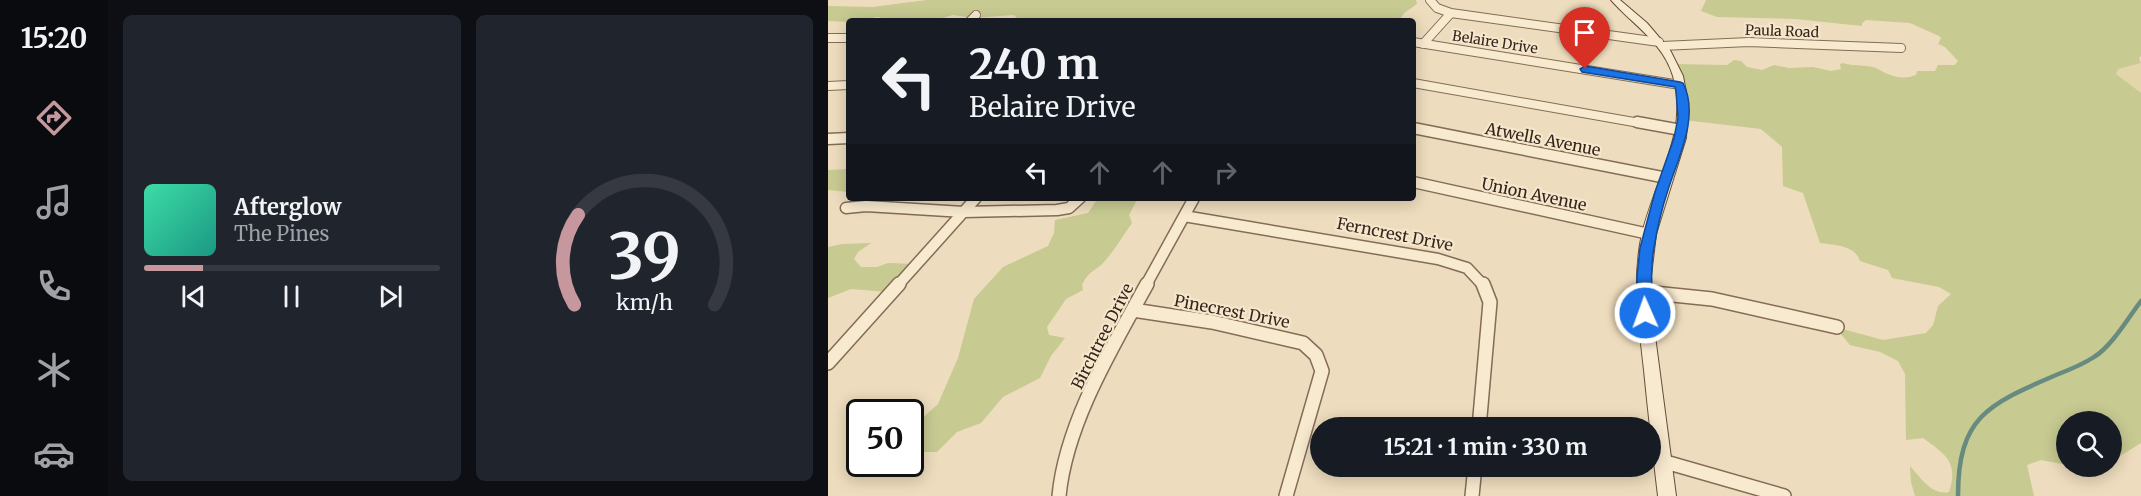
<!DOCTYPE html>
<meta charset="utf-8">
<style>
body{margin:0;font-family:Merriweather,serif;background:#20242c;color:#f1f3f6;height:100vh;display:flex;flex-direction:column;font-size:22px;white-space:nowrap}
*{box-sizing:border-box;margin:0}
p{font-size:20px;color:#9ea1a6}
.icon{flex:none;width:33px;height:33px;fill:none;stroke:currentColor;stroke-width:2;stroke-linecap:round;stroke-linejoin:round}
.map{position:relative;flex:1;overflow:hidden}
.panel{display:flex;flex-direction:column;gap:15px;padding:15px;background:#0d0f14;width:720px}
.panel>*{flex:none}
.hud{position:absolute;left:18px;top:18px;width:570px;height:183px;border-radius:6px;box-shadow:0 3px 15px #0003;background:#171b24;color:#f1f3f6;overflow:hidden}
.fabs{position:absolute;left:1228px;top:411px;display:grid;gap:12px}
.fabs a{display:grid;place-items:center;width:66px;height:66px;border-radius:50%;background:#171b24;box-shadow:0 3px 15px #0003;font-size:30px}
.speed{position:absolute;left:18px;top:399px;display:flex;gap:12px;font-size:30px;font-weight:700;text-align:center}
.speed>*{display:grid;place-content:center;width:78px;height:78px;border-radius:50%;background:#171b24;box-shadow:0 3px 15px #0003;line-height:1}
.speed .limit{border:3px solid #111;border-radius:9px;background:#fff;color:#111}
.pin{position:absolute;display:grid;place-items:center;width:51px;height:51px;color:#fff;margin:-62px -26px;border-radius:50% 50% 50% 0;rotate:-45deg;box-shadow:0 0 6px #0007}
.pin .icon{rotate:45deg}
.me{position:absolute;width:66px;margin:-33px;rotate:358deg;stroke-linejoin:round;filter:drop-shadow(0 0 4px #0008)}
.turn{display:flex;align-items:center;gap:21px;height:126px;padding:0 24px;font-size:27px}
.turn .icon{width:78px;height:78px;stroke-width:2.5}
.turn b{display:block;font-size:42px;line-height:51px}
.lanes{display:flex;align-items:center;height:57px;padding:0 24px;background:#0003;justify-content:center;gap:30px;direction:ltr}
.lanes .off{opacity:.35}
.panel .tile{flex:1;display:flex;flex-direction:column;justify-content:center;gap:9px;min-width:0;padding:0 21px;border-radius:9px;background:#20242c}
.panel .dial{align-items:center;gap:0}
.dial svg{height:156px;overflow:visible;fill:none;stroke:#363941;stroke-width:7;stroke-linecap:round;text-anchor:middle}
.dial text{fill:#f1f3f6;stroke:none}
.song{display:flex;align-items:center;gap:18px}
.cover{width:72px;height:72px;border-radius:9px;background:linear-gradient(135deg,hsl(160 70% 55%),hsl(170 70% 35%))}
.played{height:6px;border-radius:3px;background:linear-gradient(90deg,#c6979c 20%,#363941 20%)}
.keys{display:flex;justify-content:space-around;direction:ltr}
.panel .tiles{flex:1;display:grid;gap:15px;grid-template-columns:repeat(2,1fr)}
.trip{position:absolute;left:482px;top:417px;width:351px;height:60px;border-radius:30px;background:#171b24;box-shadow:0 3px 15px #0003;font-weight:700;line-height:60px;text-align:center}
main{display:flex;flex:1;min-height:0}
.menu{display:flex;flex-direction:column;width:108px;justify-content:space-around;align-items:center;background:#090b0e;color:#9ea1a6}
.menu .icon{width:42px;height:42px}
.menu .current{color:#c6979c}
.menu b{font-size:27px;color:#f1f3f6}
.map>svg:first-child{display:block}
.farmland{fill:#e2d6aa}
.green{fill:#c7ca91}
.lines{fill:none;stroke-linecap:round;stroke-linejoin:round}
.stream{stroke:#688b80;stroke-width:4.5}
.street-far2-casing{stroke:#846c56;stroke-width:10}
.street-far1-casing{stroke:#846c56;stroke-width:13}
.street-casing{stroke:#846c56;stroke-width:16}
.secondary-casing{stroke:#664d3a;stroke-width:2}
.street-far2{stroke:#f8eacf;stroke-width:8}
.street-far1{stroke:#f8eacf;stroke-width:10}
.street{stroke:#f8eacf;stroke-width:13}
.secondary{fill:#f8eacf;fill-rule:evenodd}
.route{fill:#1a73e8;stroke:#114b97;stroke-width:1.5}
.labels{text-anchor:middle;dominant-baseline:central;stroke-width:4.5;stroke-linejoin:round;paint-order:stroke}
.far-street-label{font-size:14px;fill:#33251b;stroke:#f5e6cc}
.street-label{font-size:16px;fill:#33251b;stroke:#f5e6cc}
</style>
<main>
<nav class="menu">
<b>15:20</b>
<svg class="icon current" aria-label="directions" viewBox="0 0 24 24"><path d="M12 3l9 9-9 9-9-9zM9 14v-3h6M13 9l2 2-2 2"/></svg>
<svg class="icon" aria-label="music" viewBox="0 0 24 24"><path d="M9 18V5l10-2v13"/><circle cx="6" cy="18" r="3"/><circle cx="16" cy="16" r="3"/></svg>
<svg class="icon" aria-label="phone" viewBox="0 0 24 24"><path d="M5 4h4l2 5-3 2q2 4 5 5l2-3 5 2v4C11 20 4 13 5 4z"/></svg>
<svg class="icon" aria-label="climate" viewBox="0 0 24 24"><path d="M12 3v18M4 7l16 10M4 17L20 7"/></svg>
<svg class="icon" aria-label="car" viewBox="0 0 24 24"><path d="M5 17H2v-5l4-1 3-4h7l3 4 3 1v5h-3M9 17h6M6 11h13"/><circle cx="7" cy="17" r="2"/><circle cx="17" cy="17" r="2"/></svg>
</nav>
<section class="panel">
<div class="tiles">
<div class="tile">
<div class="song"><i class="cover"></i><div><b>Afterglow</b><p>The Pines</p></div></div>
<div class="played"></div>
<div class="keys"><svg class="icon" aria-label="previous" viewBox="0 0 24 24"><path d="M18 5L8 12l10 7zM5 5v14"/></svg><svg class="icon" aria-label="pause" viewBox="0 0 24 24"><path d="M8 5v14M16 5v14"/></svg><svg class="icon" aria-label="next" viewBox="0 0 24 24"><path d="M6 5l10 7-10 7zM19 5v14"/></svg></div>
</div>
<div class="tile dial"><svg viewBox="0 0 100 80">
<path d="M14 69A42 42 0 1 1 86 69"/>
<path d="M14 69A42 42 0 0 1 16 23" stroke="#c6979c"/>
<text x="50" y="56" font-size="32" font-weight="700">39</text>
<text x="50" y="72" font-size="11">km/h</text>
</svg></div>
</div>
</section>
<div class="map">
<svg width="1313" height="496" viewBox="0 0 1313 496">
<rect width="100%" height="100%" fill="#eddcbd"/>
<path class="farmland" d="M1273,60L1313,62V106Z"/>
<path class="green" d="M99,0H588L589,4L576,13L571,21H188L189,18L186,15L145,18L125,15L104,21L83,18L60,20L50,17L21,22L0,21V6L44,7Z
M878,0H1313V56L1311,58L1313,63L1290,69L1288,74L1313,93V443L1284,461V422H1239V465L1213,460L1199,465L1206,496H1087L1083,482L1082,466C1092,477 1104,496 1121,492C1131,462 1117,454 1095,438L1078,440L1077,374L1070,361L1052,352L1022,345L1007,327L1055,340L1098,333L1105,325L1110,306L1123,294L1111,287L1064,278L1060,270L1032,261C1027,245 1006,245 992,243L975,193L955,186L954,147L933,129L856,120L845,64L899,65L906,60L913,61L919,67L934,70L946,65L961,68L985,67L1003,71L1013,69L1012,64L1015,63C1023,66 1042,65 1048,68C1060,75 1073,81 1088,75L1089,71H1107L1110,65H1127L1130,61L1117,47L1110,44L1113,38L1111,36L1082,23L1038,20L1034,23V26L968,19L889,17L873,11Z
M21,169V192L0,190V170Z
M270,198H310L301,215L304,223C295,235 287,250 276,262C267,272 262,269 254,285L255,290L238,299L219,327L221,335L237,338L223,356L212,378L175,397L153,423L129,432L109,452H83V428L110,404L130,358L146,299L175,267L220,246L226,233L227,220L260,213Z
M43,243L30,252L26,259L33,267H49L60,263L87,264L60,292L23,289L0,298V247L14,244Z"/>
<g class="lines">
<path class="stream" d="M1130,496C1130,416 1161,404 1228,375C1241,370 1254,365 1266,357C1284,346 1300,318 1313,301"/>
<defs>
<path id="street-far2" d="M602,0L609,8L623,13L831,42
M142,21L148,15
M0,38H21
M585,42L852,85
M595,44L623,13
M834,46L921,42L1073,48
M585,83L817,124
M0,86L21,85"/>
<path id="street-far1" d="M809,122L853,130
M585,128L839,178
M0,139L21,138
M585,182L821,234
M18,208L38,206L136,212L229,210L241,208L252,198
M356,216L610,259L639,268L655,285
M70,285L148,198
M318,285L366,198"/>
<path id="street" d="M816,292L884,299L1009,327
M305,310L384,322L475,343L488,355L494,371L458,496
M0,363L71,284
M651,428L662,302L655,284
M834,461L956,496
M231,496C238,423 284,348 319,284
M644,496L647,466"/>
<path id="secondary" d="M783,0H792L819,23L842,50L855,76L860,103L858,138L828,234L823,276L824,313L848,496H830C825,454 820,412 816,370C811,325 804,279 814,234C826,182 862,131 845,76C835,42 805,25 783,0Z"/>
</defs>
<use href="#street-far2" class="street-far2-casing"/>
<use href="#street-far1" class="street-far1-casing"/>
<use href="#street" class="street-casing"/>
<use href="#secondary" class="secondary-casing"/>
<use href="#street-far2" class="street-far2"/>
<use href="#street-far1" class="street-far1"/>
<use href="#street" class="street"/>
<use href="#secondary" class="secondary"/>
</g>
<path class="route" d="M757,66L852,82L855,83C872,116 850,158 840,190C834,208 829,229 826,248C822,269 824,291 825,313L822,317H812L810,313L809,276L812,248L827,192L846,138L850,118L848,91L847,87L754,72L752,69Z"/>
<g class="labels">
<g class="far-street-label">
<text transform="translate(954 31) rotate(2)">Paula Road</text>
<text transform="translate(667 42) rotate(9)">Belaire Drive</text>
</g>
<g class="street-label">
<text transform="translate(715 139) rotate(11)">Atwells Avenue</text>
<text transform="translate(706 194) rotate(12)">Union Avenue</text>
<text transform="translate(567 234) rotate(11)">Ferncrest Drive</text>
<text transform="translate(404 311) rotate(11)">Pinecrest Drive</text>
<text transform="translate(274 336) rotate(-63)">Birchtree Drive</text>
</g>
</g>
</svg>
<div class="fabs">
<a><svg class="icon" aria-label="search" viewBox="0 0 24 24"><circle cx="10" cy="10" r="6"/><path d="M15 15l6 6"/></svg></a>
</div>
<div class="speed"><div class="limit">50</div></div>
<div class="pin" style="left:757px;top:69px;background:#d93025"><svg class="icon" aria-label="arrive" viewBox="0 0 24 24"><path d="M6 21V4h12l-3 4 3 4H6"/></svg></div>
<svg class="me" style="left:817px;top:313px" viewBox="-20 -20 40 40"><circle r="17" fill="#1a73e8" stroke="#fff" stroke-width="3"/><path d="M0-11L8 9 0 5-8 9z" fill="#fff"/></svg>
<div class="trip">15:21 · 1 min · 330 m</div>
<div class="hud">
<div class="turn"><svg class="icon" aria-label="left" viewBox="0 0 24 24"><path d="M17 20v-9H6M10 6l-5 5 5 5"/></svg><div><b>240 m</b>Belaire Drive</div></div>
<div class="lanes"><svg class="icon" aria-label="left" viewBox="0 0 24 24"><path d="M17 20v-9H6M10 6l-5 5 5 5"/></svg><svg class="icon off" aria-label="ahead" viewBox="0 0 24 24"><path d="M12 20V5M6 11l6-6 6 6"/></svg><svg class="icon off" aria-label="ahead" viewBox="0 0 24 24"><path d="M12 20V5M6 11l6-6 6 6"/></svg><svg class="icon off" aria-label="right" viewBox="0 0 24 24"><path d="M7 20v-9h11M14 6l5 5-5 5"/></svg></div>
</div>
</div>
</main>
